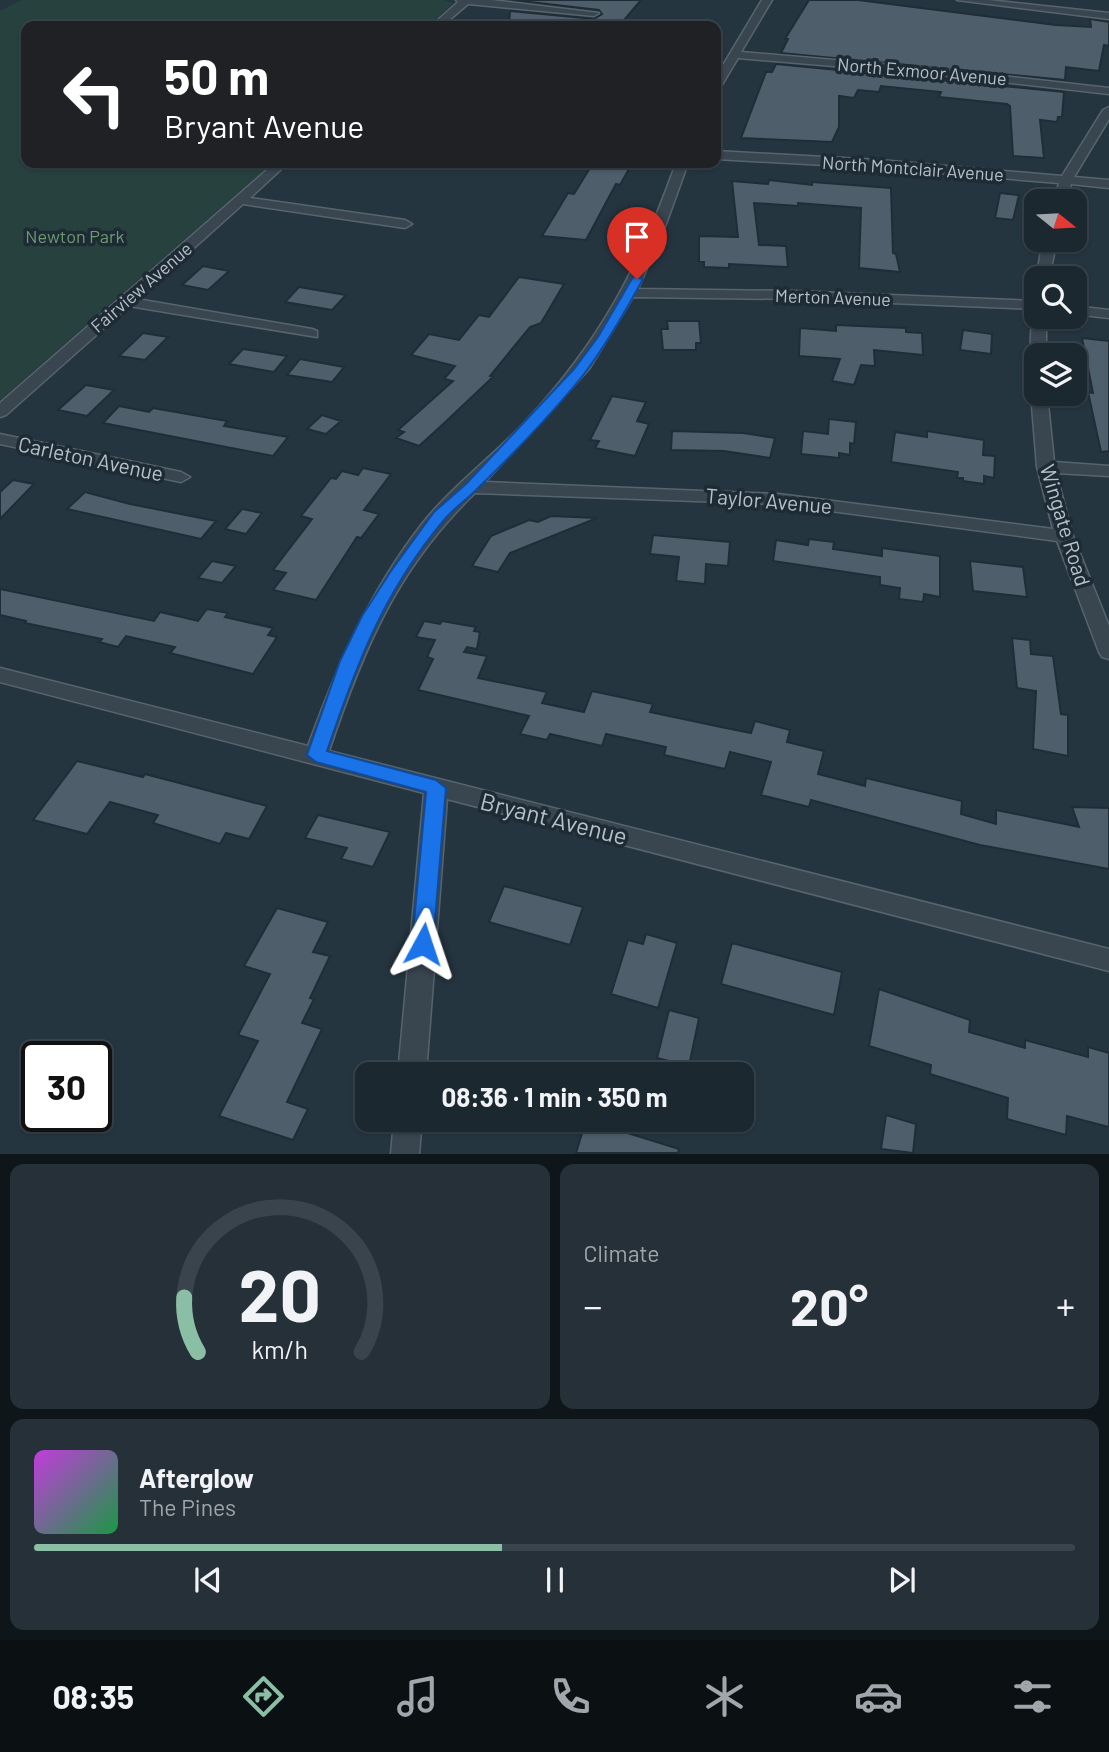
<!DOCTYPE html>
<meta charset="utf-8">
<style>
body{margin:0;font-family:Barlow,sans-serif;background:#253038;color:#f1f3f6;height:100vh;display:flex;flex-direction:column;font-size:26px;white-space:nowrap}
*{box-sizing:border-box;margin:0}
p{font-size:23px;color:#a0a6ab}
.icon{flex:none;width:38px;height:38px;fill:none;stroke:currentColor;stroke-width:2;stroke-linecap:round;stroke-linejoin:round}
.map{position:relative;height:1154px;overflow:hidden}
.sheet{display:flex;flex-direction:column;gap:10px;padding:10px;background:#0f161a;flex:1}
.sheet>*{flex:none}
.hud{position:absolute;left:21px;top:21px;width:700px;height:147px;border-radius:14px;box-shadow:0 2px 5px #0004,0 0 0 2px #3a444c;background:#202124;color:#fff;overflow:hidden}
.needle{width:46px;rotate:108deg}
.tools{position:absolute;left:1024px;top:189px;display:grid;gap:14px}
.tools a{display:grid;place-items:center;width:63px;height:63px;border-radius:14px;background:#1c2830;box-shadow:0 2px 5px #0004,0 0 0 2px #3a444c;font-size:35px}
.speed{position:absolute;left:21px;top:1041px;display:flex;gap:14px;font-size:35px;font-weight:700;text-align:center}
.speed>*{display:grid;place-content:center;width:91px;height:91px;border-radius:50%;background:#1c2830;box-shadow:0 2px 5px #0004,0 0 0 2px #3a444c;line-height:1}
.speed .limit{border:4px solid #111;border-radius:10px;background:#fff;color:#111}
.pin{position:absolute;display:grid;place-items:center;width:60px;height:60px;color:#fff;margin:-72px -30px;border-radius:50% 50% 50% 0;rotate:-45deg;box-shadow:0 0 7px #0007}
.pin .icon{rotate:45deg}
.me{position:absolute;width:77px;margin:-38px;rotate:5deg;stroke-linejoin:round;filter:drop-shadow(0 0 5px #0008)}
.turn{display:flex;align-items:center;gap:24px;height:147px;padding:0 28px;font-size:32px}
.turn .icon{width:91px;height:91px;stroke-width:2.5}
.turn b{display:block;font-size:49px;line-height:60px}
.big{font-size:52px;font-weight:700;line-height:1.1}
.sheet .tile{flex:1;display:flex;flex-direction:column;justify-content:center;gap:10px;min-width:0;padding:0 24px;border-radius:14px;background:#253038}
.sheet .dial{align-items:center;gap:0}
.dial svg{height:182px;overflow:visible;fill:none;stroke:#3a444c;stroke-width:7;stroke-linecap:round;text-anchor:middle}
.dial text{fill:#f1f3f6;stroke:none}
.song{display:flex;align-items:center;gap:21px}
.cover{width:84px;height:84px;border-radius:10px;background:linear-gradient(135deg,hsl(290 70% 55%),hsl(140 70% 35%))}
.played{height:7px;border-radius:4px;background:linear-gradient(90deg,#8abfa5 45%,#3a444c 45%)}
.keys{display:flex;justify-content:space-around;direction:ltr}
.heat{display:flex;justify-content:space-between;align-items:center;font-size:38px;direction:ltr}
.sheet .tiles{flex:1;display:grid;gap:10px;grid-template-columns:1fr 1fr}
.tile:last-child{grid-column:span 2}
.trip{position:absolute;left:355px;top:1062px;width:399px;height:70px;border-radius:14px;background:#1c2830;box-shadow:0 2px 5px #0004,0 0 0 2px #3a444c;font-weight:700;line-height:70px;text-align:center}
.dock{display:flex;height:112px;justify-content:space-around;align-items:center;background:#0b1013;color:#a0a6ab}
.dock .icon{width:49px;height:49px}
.dock .selected{color:#8abfa5}
.dock b{font-size:32px;color:#f1f3f6}
.map>svg:first-child{display:block}
.green{fill:#27413f}
.building{fill:#4e5f6b;stroke:#202d37;stroke-width:2}
.lines{fill:none;stroke-linecap:round;stroke-linejoin:round}
.minor-casing{stroke:#57646d;stroke-width:3}
.minor{fill:#394650;fill-rule:evenodd}
.route{fill:#1a73e8;stroke:#114b97;stroke-width:2}
.labels{text-anchor:middle;dominant-baseline:central;stroke-width:7;stroke-linejoin:round;paint-order:stroke}
.far-street-label{font-size:18px;fill:#b6c1ca;stroke:#1e2b35}
.far-park-label{font-size:18px;fill:#6d9b70;stroke:#1e2b35}
.street-label{font-size:21px;fill:#b6c1ca;stroke:#1e2b35}
.near-street-label{font-size:24px;fill:#b6c1ca;stroke:#1e2b35}
</style>
<div class="map">
<svg width="1109" height="1154" viewBox="0 0 1109 1154">
<rect width="100%" height="100%" fill="#253540"/>
<path class="green" d="M22,0H443L453,3L428,26H26V163H272L0,400V11Z"/>
<path class="building" d="M513,0H641L619,26H509L510,11L594,19L602,14L599,10Z
M809,0H858L1056,25L1091,27L1090,19L1109,22V46L1104,45L1099,71L1066,67L1065,80L781,53L788,39H785Z
M776,64L1064,92L1062,117H1058L1057,122L1040,120L1044,158L1013,156L1010,106L1007,104L939,97L941,92L881,86L879,92L858,90L854,98L839,96V127L832,142L741,138L766,72H772Z
M593,163H619L616,167L629,169L620,185L616,184L586,240L542,236L568,193L574,194Z
M769,180L812,185V182L891,188L893,253L896,254L900,272L859,268L861,208L798,203V206L754,203L759,245L786,246L788,267L729,264V268L704,267V262H699V236L738,237L732,181L768,184Z
M1000,193L1019,195L1013,220L995,218Z
M203,266L229,271L208,290L182,285Z
M519,277L564,284L541,323L530,327L490,376L493,377L440,427L419,446L396,438L404,432L398,430L453,381L444,379L455,366L411,355L429,334L459,340L479,315L489,317Z
M299,287L346,295L332,310L285,302Z
M667,321H699L701,343H696V350H663L661,329H668Z
M836,325L906,328V332L922,333L923,355L874,350L875,366L861,365L854,385L832,381L840,359L799,356L800,328L836,331Z
M963,330L992,334L991,354L960,350Z
M143,333L168,337L145,360L119,356Z
M1082,338L1109,341V451L1101,452L1088,392L1093,393Z
M243,349L263,352L287,356L274,372L229,364Z
M300,359L344,367L332,382L287,375Z
M86,385L114,390L87,416L58,410Z
M612,396L646,402L637,421L649,424L635,456L595,448L599,441L590,440Z
M119,406L149,412L153,408L227,421L224,426L288,437L273,456L103,423Z
M322,415L341,421L326,434L307,429Z
M829,419L856,422L854,444L850,443V455L839,453V458L801,454L803,431L828,434Z
M672,431L743,433L775,438L770,458L724,451L671,450Z
M927,431L984,440L983,455L995,456L994,478L984,476V484L963,481V478H957L958,472L891,462L895,432L927,437Z
M363,468L391,474L364,510L379,514L361,538L357,537L316,600L273,590L286,573L273,570L312,519L301,516L331,478L336,479L342,471L358,475Z
M13,480L34,484L0,519V492Z
M85,492L130,504L216,521L201,539L67,509Z
M242,509L262,513L246,534L225,529Z
M551,516L597,518L510,553L498,572L472,566L491,536L529,520L538,522Z
M653,535L730,542L728,566L706,564L705,584L676,581L679,557L650,554Z
M809,539L834,542L833,549L882,556V548L940,556V597L924,594L923,602L899,599L900,588L880,585V577L773,561L776,540L808,545Z
M212,561L236,566L222,583L198,578Z
M970,561L1023,567L1027,597L973,591Z
M0,589L154,621L160,612L198,621L207,609L228,613L225,617L273,628L268,635L277,637L253,674L170,653L175,647L126,636L118,647L99,642L102,639L25,623L26,621L0,615Z
M424,621L440,624L442,621L476,627L474,631L480,632L477,649L467,647L464,652L487,656L478,678L547,692L542,703L584,712L592,691L653,704L650,712L721,727L751,733L755,721L790,730L787,742L824,751L818,774L865,786L866,778L962,801L961,814L996,824V810L1079,827L1072,807L1109,808V869L980,845L811,800L809,807L761,795L771,762L730,752L725,769L664,755L666,747L606,734L602,746L550,734L547,740L520,734L529,716L418,690L433,659L427,657L435,640L416,637Z
M1012,638L1030,640L1031,654L1053,656L1061,714L1068,715V756L1033,749L1036,691L1017,688Z
M77,761L143,777L145,774L267,806L249,839L226,833L220,844L153,823L158,815L110,802L87,834L33,820Z
M318,815L390,832L373,867L341,859L347,848L305,838Z
M504,886L583,907L570,945L489,922Z
M277,908L328,922L313,952L330,956L310,998L314,999L302,1023L322,1029L287,1102L308,1109L293,1140L219,1116L258,1041L238,1035L270,974L244,966Z
M646,934L677,943L658,1008L611,994L628,940L643,944Z
M732,943L842,972L834,1015L721,984Z
M879,989L970,1020L969,1032L1025,1048V1040L1088,1057V1047L1109,1053V1127L1067,1116L1066,1135L1007,1119L1008,1098L930,1074L931,1065L869,1046Z
M669,1010L699,1018L689,1066L657,1058Z
M886,1115L916,1124L913,1153L881,1149Z
M586,1120L679,1149L678,1153H576Z"/>
<g class="lines">
<defs>
<path id="minor" d="M456,0H491L599,13L594,16L468,4L442,26H431L458,2Z
M762,0H772L741,52L940,69L1109,88V94L940,75L738,58L720,88L716,89V77Z
M957,0H989L1109,13V19Z
M1109,107V119L1074,177L1109,180V188L1071,184L1066,201H1054L1059,183L879,168L716,159V151L879,160L1062,176L1103,110Z
M275,163H288L250,198L405,220L412,224L405,228L243,204L137,299L312,329L317,331V337L129,306L6,415L0,417V403Z
M676,163H688L666,224L638,289L793,291L1036,301V309L793,299L633,297L589,369L485,482L778,494L1053,529L1037,467L1031,394L1036,390V394H1047L1054,462L1109,466V476L1056,473L1073,536L1109,626V659L1102,657L1099,652L1057,541L778,504L475,493C397,568 363,650 329,751L1109,949V971L447,799L426,1074H398L424,793L0,682V668L308,746C337,666 370,591 422,524C451,487 492,457 524,423C601,341 639,267 676,163Z
M1043,240H1057L1049,278L1036,280Z
M1074,306L1109,310V318L1074,314Z
M1036,313V317H1046V355H1036V359L1030,355L1032,317Z
M0,434L181,472L190,477L181,482L0,444Z
M394,1120H422L419,1154H391Z"/>
</defs>
<use href="#minor" class="minor-casing"/>
<use href="#minor" class="minor"/>
</g>
<path class="route" d="M633,277L643,279C625,312 607,344 584,374C552,414 512,455 475,491C465,501 453,509 444,520C383,593 357,663 327,751L436,780L446,788L433,944L430,951L423,953L416,951L412,944L426,792L316,762L307,755L340,661L362,616L391,571L434,512L466,484L574,369L598,337Z"/>
<g class="labels">
<g class="far-street-label">
<text transform="translate(922 71) rotate(5)">North Exmoor Avenue</text>
<text transform="translate(913 168) rotate(4)">North Montclair Avenue</text>
<text transform="translate(141 287) rotate(-41)">Fairview Avenue</text>
<text transform="translate(833 297) rotate(2)">Merton Avenue</text>
</g>
<g class="far-park-label">
<text x="75" y="236">Newton Park</text>
</g>
<g class="street-label">
<text transform="translate(91 458) rotate(12)">Carleton Avenue</text>
<text transform="translate(769 500) rotate(5)">Taylor Avenue</text>
<text transform="translate(1066 525) rotate(73)">Wingate Road</text>
</g>
<g class="near-street-label">
<text transform="translate(554 818) rotate(14)">Bryant Avenue</text>
</g>
</g>
</svg>
<div class="tools">
<a><svg class="needle" viewBox="-14 -14 28 28"><path d="M0-13l5 13h-10z" fill="#e53935"/><path d="M0 13l5-13h-10z" fill="#a0a6ab"/></svg></a>
<a><svg class="icon" aria-label="search" viewBox="0 0 24 24"><circle cx="10" cy="10" r="6"/><path d="M15 15l6 6"/></svg></a>
<a><svg class="icon" aria-label="layers" viewBox="0 0 24 24"><path d="M12 4l9 5-9 5-9-5zM3 14l9 5 9-5"/></svg></a>
</div>
<div class="speed"><div class="limit">30</div></div>
<div class="pin" style="left:637px;top:279px;background:#d93025"><svg class="icon" aria-label="arrive" viewBox="0 0 24 24"><path d="M6 21V4h12l-3 4 3 4H6"/></svg></div>
<svg class="me" style="left:423px;top:944px" viewBox="-20 -20 40 40"><path d="M0-17L14 15 0 8-14 15z" fill="#1a73e8" stroke="#fff" stroke-width="4"/></svg>
<div class="trip">08:36 · 1 min · 350 m</div>
<div class="hud">
<div class="turn"><svg class="icon" aria-label="left" viewBox="0 0 24 24"><path d="M17 20v-9H6M10 6l-5 5 5 5"/></svg><div><b>50 m</b>Bryant Avenue</div></div>
</div>
</div>
<section class="sheet">
<div class="tiles">
<div class="tile dial"><svg viewBox="0 0 100 80">
<path d="M14 69A42 42 0 1 1 86 69"/>
<path d="M14 69A42 42 0 0 1 8 45" stroke="#8abfa5"/>
<text x="50" y="56" font-size="32" font-weight="700">20</text>
<text x="50" y="72" font-size="11">km/h</text>
</svg></div>
<div class="tile"><p>Climate</p>
<div class="heat"><a>−</a><b class="big">20°</b><a>+</a></div>
</div>
<div class="tile">
<div class="song"><i class="cover"></i><div><b>Afterglow</b><p>The Pines</p></div></div>
<div class="played"></div>
<div class="keys"><svg class="icon" aria-label="previous" viewBox="0 0 24 24"><path d="M18 5L8 12l10 7zM5 5v14"/></svg><svg class="icon" aria-label="pause" viewBox="0 0 24 24"><path d="M8 5v14M16 5v14"/></svg><svg class="icon" aria-label="next" viewBox="0 0 24 24"><path d="M6 5l10 7-10 7zM19 5v14"/></svg></div>
</div>
</div>
</section>
<nav class="dock">
<b>08:35</b>
<svg class="icon selected" aria-label="directions" viewBox="0 0 24 24"><path d="M12 3l9 9-9 9-9-9zM9 14v-3h6M13 9l2 2-2 2"/></svg>
<svg class="icon" aria-label="music" viewBox="0 0 24 24"><path d="M9 18V5l10-2v13"/><circle cx="6" cy="18" r="3"/><circle cx="16" cy="16" r="3"/></svg>
<svg class="icon" aria-label="phone" viewBox="0 0 24 24"><path d="M5 4h4l2 5-3 2q2 4 5 5l2-3 5 2v4C11 20 4 13 5 4z"/></svg>
<svg class="icon" aria-label="climate" viewBox="0 0 24 24"><path d="M12 3v18M4 7l16 10M4 17L20 7"/></svg>
<svg class="icon" aria-label="car" viewBox="0 0 24 24"><path d="M5 17H2v-5l4-1 3-4h7l3 4 3 1v5h-3M9 17h6M6 11h13"/><circle cx="7" cy="17" r="2"/><circle cx="17" cy="17" r="2"/></svg>
<svg class="icon" aria-label="filters" viewBox="0 0 24 24"><path d="M4 7h16M4 17h16"/><circle cx="9" cy="7" r="2"/><circle cx="15" cy="17" r="2"/></svg>
</nav>
